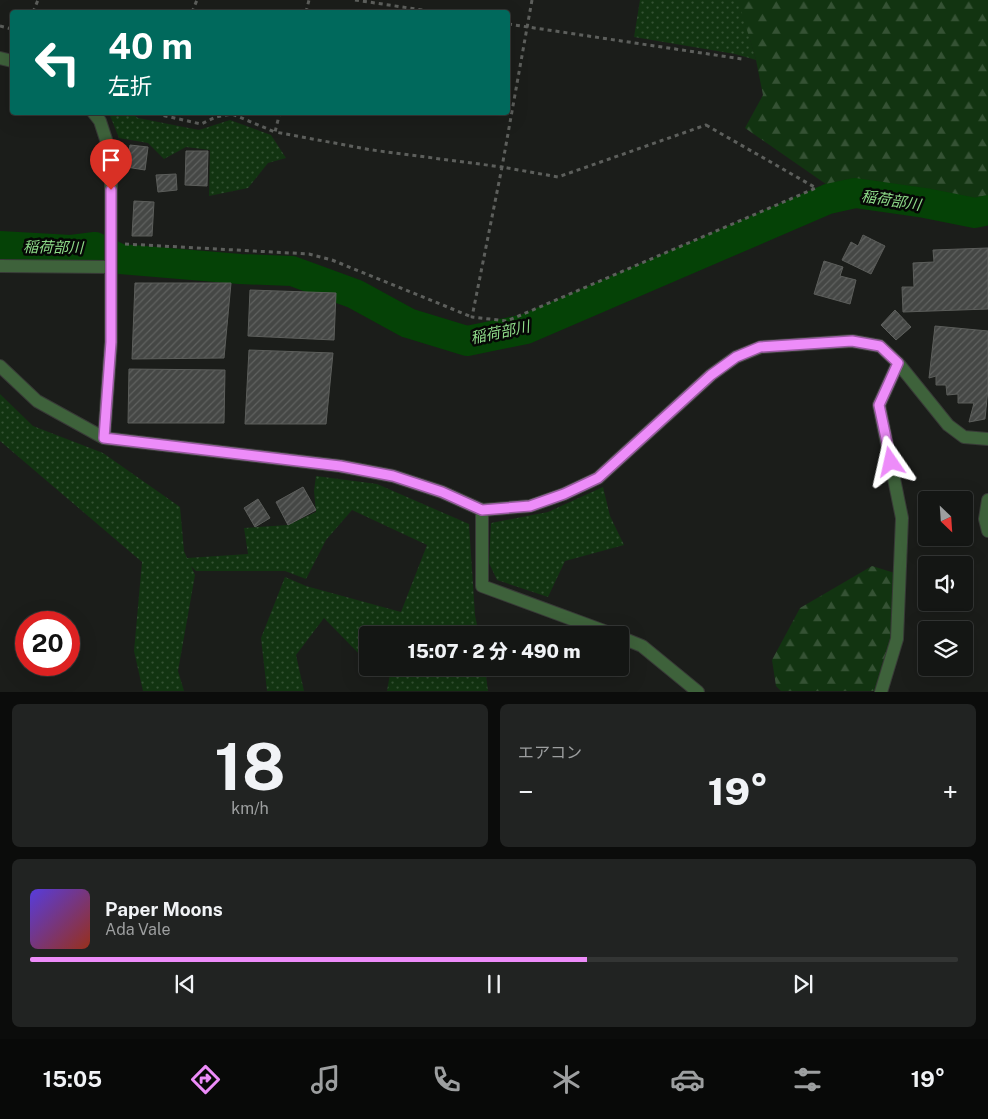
<!DOCTYPE html>
<html lang="ja">
<meta charset="utf-8">
<style>
body{margin:0;font-family:"Public Sans","Noto Sans JP",sans-serif;background:#212322;color:#f1f3f6;height:100vh;display:flex;flex-direction:column;font-size:19px;white-space:nowrap}
*{box-sizing:border-box;margin:0}
p{font-size:16px;color:#9d9fa0}
.icon{flex:none;width:28px;height:28px;fill:none;stroke:currentColor;stroke-width:2;stroke-linecap:round;stroke-linejoin:round}
.map{position:relative;height:692px;overflow:hidden}
.panel{display:flex;flex-direction:column;gap:12px;padding:12px;background:#0b0c0b;flex:1}
.panel>*{flex:none}
.hud{position:absolute;left:10px;top:10px;width:500px;height:105px;border-radius:5px;box-shadow:0 5px 20px #0002,0 0 0 1px #333534;background:#00695c;color:#fff;overflow:hidden}
.needle{width:32px;rotate:155deg}
.tools{position:absolute;left:918px;top:491px;display:grid;gap:10px}
.tools a{display:grid;place-items:center;width:55px;height:55px;border-radius:5px;background:#141614;box-shadow:0 5px 20px #0002,0 0 0 1px #333534;font-size:25px}
.speed{position:absolute;left:15px;top:611px;display:flex;gap:10px;font-size:25px;font-weight:700;text-align:center}
.speed>*{display:grid;place-content:center;width:65px;height:65px;border-radius:50%;background:#141614;box-shadow:0 5px 20px #0002,0 0 0 1px #333534;line-height:1}
.speed .limit{border:8px solid #d22;background:#fff;color:#111}
.pin{position:absolute;display:grid;place-items:center;width:42px;height:42px;color:#fff;margin:-51px -21px;border-radius:50% 50% 50% 0;rotate:-45deg;box-shadow:0 0 5px #0007}
.pin .icon{rotate:45deg}
.me{position:absolute;width:55px;margin:-28px;rotate:349deg;stroke-linejoin:round;filter:drop-shadow(0 0 4px #0008)}
.turn{display:flex;align-items:center;gap:18px;height:105px;padding:0 15px;font-size:22px}
.turn .icon{width:65px;height:65px;stroke-width:2.5}
.turn b{display:block;font-size:35px;line-height:42px}
.big{font-size:38px;font-weight:800;line-height:1.1}
.panel .card{flex:1;display:flex;flex-direction:column;justify-content:center;gap:8px;min-width:0;padding:0 18px;border-radius:8px;background:#212322}
.panel .dial{align-items:center;gap:0}
.dial b{font-size:65px;line-height:1}
.song{display:flex;align-items:center;gap:15px}
.cover{width:60px;height:60px;border-radius:8px;background:linear-gradient(135deg,hsl(250 70% 55%),hsl(10 70% 35%))}
.played{height:5px;border-radius:2px;background:linear-gradient(90deg,#ed8cf9 60%,#333534 60%)}
.keys{display:flex;justify-content:space-around;direction:ltr}
.heat{display:flex;justify-content:space-between;align-items:center;font-size:28px;direction:ltr}
.panel .tiles{flex:1;display:grid;gap:12px;grid-template-columns:1fr 1fr}
.card:last-child{grid-column:span 2}
.trip{position:absolute;left:359px;top:626px;width:270px;height:50px;border-radius:5px;background:#141614;box-shadow:0 5px 20px #0002,0 0 0 1px #333534;font-weight:800;line-height:50px;text-align:center}
.tabs{display:flex;height:80px;justify-content:space-around;align-items:center;background:#080908;color:#9d9fa0}
.tabs .icon{width:35px;height:35px}
.tabs .selected{color:#ed8cf9}
.tabs b{font-size:22px;color:#f1f3f6}
.map>svg:first-child{display:block}
.grass{fill:url(#grass-dots)}
.forest{fill:url(#forest-firs)}
.lines{fill:none;stroke-linecap:round;stroke-linejoin:round}
.river{stroke:#054206;stroke-width:30}
.building{fill:url(#building-hatch);stroke:#5c5e5b}
.minor-casing{stroke:#383a37;stroke-width:14}
.path{stroke:#5d5f5c;stroke-width:3;stroke-dasharray:4 4;stroke-linecap:butt}
.minor{stroke:#3e623b;stroke-width:12}
.route-casing{stroke:#9a5ba2;stroke-width:12}
.route{stroke:#ed8cf9;stroke-width:9}
.labels{text-anchor:middle;dominant-baseline:central;stroke-width:5;stroke-linejoin:round;paint-order:stroke}
.water-label{font-size:15px;font-style:italic;fill:#8edb89;stroke:#060706}
</style>
<div class="map">
<svg width="988" height="692" viewBox="0 0 988 692">
<defs>
<pattern id="grass-dots" width="8" height="8" patternUnits="userSpaceOnUse" patternTransform="scale(1.25)"><rect width="8" height="8" fill="#123411"/><path d="M2 2h.1M6 6h.1" fill="none" stroke="#355234" stroke-width="1.8" stroke-linecap="round"/></pattern>
<pattern id="forest-firs" width="22" height="20" patternUnits="userSpaceOnUse" patternTransform="scale(1.25)"><rect width="22" height="20" fill="#123411"/><path d="M5 1l3.5 6h-7zM16 11l3.5 6h-7z" fill="#355234"/></pattern>
<pattern id="building-hatch" width="6" height="6" patternUnits="userSpaceOnUse" patternTransform="scale(1.25)"><rect width="6" height="6" fill="#454745"/><path d="M-1 1l2-2M0 6l6-6M5 7l2-2" fill="none" stroke="#606260"/></pattern>
</defs>
<rect width="100%" height="100%" fill="#1b1d1a"/>
<path class="grass" d="M640,0H739L756,60L735,54L634,37Z
M109,113H131L138,118L199,130L230,120L271,135L286,158L268,163L248,188L209,196L210,150L186,147L164,159L148,143L119,138Z
M0,394L33,426L103,453L180,507L184,551L187,558L248,554L244,528L288,525L316,512L314,491L316,476L377,484L469,524L475,615L479,635H368L366,661L324,618L296,655L304,691H267L261,638L285,577L306,586L401,612L427,545L352,510L326,540L306,579L285,571H196L191,566L195,575L178,671L184,691H143L134,651L142,562L0,441Z
M603,487L610,516L624,545L565,561L548,597L497,580L489,563L491,523L548,512Z
M391,668H485L488,691H387Z"/>
<path class="forest" d="M738,0H988V199L954,209L833,189L745,128L763,95L756,60Z
M872,566L898,574L897,649L875,691H781L776,686L772,660L800,608Z"/>
<g class="lines">
<path class="river" d="M0,246L71,250L95,247L120,259L240,269L292,271L355,294L408,323L467,341L526,329L828,199L855,193L925,203L975,213L988,210"/>
</g>
<path class="building" d="M130,145L148,147L145,170L126,167Z
M186,151H208L207,186L185,185Z
M176,174L177,190L158,192L156,175Z
M134,201L154,202L152,236H132Z
M863,235L885,246L871,274L842,260L851,242L858,246Z
M988,248V309L903,312L902,287H914L913,263L934,262L933,250Z
M824,261L843,267L840,276L856,280L850,304L814,294Z
M135,283H231L224,358L132,359Z
M250,290L336,293L334,340L248,336Z
M895,310L911,327L896,340L881,325Z
M935,326L988,331V388L985,419L969,422L974,403H958V394L947,395L946,385H936V376L929,378Z
M249,350L333,353L326,424H245Z
M129,369L225,370L224,423H128Z
M303,487L316,510L288,525L276,502Z
M258,499L270,518L255,527L244,508Z"/>
<g class="lines">
<defs>
<path id="minor" d="M0,58L12,61
M93,112L100,121L111,155V342L104,438
M0,266L109,267
M0,366L37,401L104,438L340,466L393,476L442,492L482,510L530,506L564,494L598,478L711,375L736,357L761,347L852,341L880,346L898,363L948,425L964,437L988,439
M988,500L985,519L988,531
M482,510V586L615,635
M620,637L642,646L698,692
M881,692L897,639L902,518L879,405L898,363"/>
</defs>
<use href="#minor" class="minor-casing"/>
<path class="path" d="M355,0L436,12
M33,12L38,0
M192,12L197,0
M306,12L309,0
M508,24L742,59
M0,26L12,29
M148,112L201,124L216,117L232,114L275,132
M280,112L275,132L372,150L502,167L532,0
M706,125L816,188L507,321L472,317L502,167L558,177Z
M125,244L309,254L332,260L472,317"/>
<use href="#minor" class="minor"/>
</g>
<g class="lines">
<defs>
<path id="route" d="M111,190V342L104,438L340,466L393,476L442,492L482,510L530,506L564,494L598,478L711,375L736,357L760,347L852,341L880,346L898,363L879,405L891,462"/>
</defs>
<use href="#route" class="route-casing"/>
<use href="#route" class="route"/>
</g>
<g class="labels">
<g class="water-label">
<text transform="translate(891 200) rotate(9)">稲荷部川</text>
<text transform="translate(53 247) rotate(1)">稲荷部川</text>
<text transform="translate(500 332) rotate(-12)">稲荷部川</text>
</g>
</g>
</svg>
<div class="tools">
<a><svg class="needle" viewBox="-14 -14 28 28"><path d="M0-13l5 13h-10z" fill="#e53935"/><path d="M0 13l5-13h-10z" fill="#9d9fa0"/></svg></a>
<a><svg class="icon" aria-label="sound" viewBox="0 0 24 24"><path d="M4 9h4l5-4v14l-5-4H4zM17 9q2 3 0 6"/></svg></a>
<a><svg class="icon" aria-label="layers" viewBox="0 0 24 24"><path d="M12 4l9 5-9 5-9-5zM3 14l9 5 9-5"/></svg></a>
</div>
<div class="speed"><div class="limit">20</div></div>
<div class="pin" style="left:111px;top:190px;background:#d93025"><svg class="icon" aria-label="arrive" viewBox="0 0 24 24"><path d="M6 21V4h12l-3 4 3 4H6"/></svg></div>
<svg class="me" style="left:891px;top:462px" viewBox="-20 -20 40 40"><path d="M0-17L14 15 0 8-14 15z" fill="#ed8cf9" stroke="#fff" stroke-width="4"/></svg>
<div class="trip">15:07 · 2 分 · 490 m</div>
<div class="hud">
<div class="turn"><svg class="icon" aria-label="left" viewBox="0 0 24 24"><path d="M17 20v-9H6M10 6l-5 5 5 5"/></svg><div><b>40 m</b>左折</div></div>
</div>
</div>
<section class="panel">
<div class="tiles">
<div class="card dial"><b>18</b><p>km/h</p></div>
<div class="card"><p>エアコン</p>
<div class="heat"><a>−</a><b class="big">19°</b><a>+</a></div>
</div>
<div class="card">
<div class="song"><i class="cover"></i><div><b>Paper Moons</b><p>Ada Vale</p></div></div>
<div class="played"></div>
<div class="keys"><svg class="icon" aria-label="previous" viewBox="0 0 24 24"><path d="M18 5L8 12l10 7zM5 5v14"/></svg><svg class="icon" aria-label="pause" viewBox="0 0 24 24"><path d="M8 5v14M16 5v14"/></svg><svg class="icon" aria-label="next" viewBox="0 0 24 24"><path d="M6 5l10 7-10 7zM19 5v14"/></svg></div>
</div>
</div>
</section>
<nav class="tabs">
<b>15:05</b>
<svg class="icon selected" aria-label="directions" viewBox="0 0 24 24"><path d="M12 3l9 9-9 9-9-9zM9 14v-3h6M13 9l2 2-2 2"/></svg>
<svg class="icon" aria-label="music" viewBox="0 0 24 24"><path d="M9 18V5l10-2v13"/><circle cx="6" cy="18" r="3"/><circle cx="16" cy="16" r="3"/></svg>
<svg class="icon" aria-label="phone" viewBox="0 0 24 24"><path d="M5 4h4l2 5-3 2q2 4 5 5l2-3 5 2v4C11 20 4 13 5 4z"/></svg>
<svg class="icon" aria-label="climate" viewBox="0 0 24 24"><path d="M12 3v18M4 7l16 10M4 17L20 7"/></svg>
<svg class="icon" aria-label="car" viewBox="0 0 24 24"><path d="M5 17H2v-5l4-1 3-4h7l3 4 3 1v5h-3M9 17h6M6 11h13"/><circle cx="7" cy="17" r="2"/><circle cx="17" cy="17" r="2"/></svg>
<svg class="icon" aria-label="filters" viewBox="0 0 24 24"><path d="M4 7h16M4 17h16"/><circle cx="9" cy="7" r="2"/><circle cx="15" cy="17" r="2"/></svg>
<b>19°</b>
</nav>
